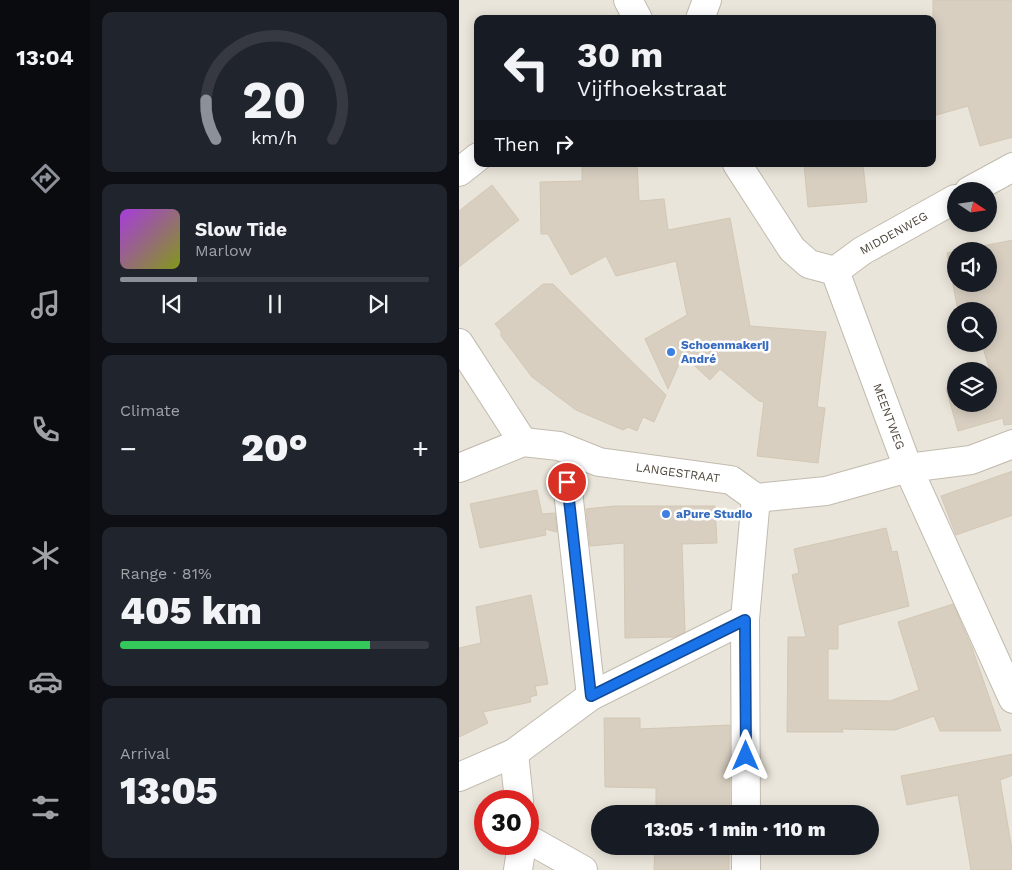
<!DOCTYPE html>
<meta charset="utf-8">
<style>
body{margin:0;font-family:"Work Sans",sans-serif;background:#20242c;color:#f1f3f6;height:100vh;display:flex;flex-direction:column;font-size:19px;white-space:nowrap}
*{box-sizing:border-box;margin:0}
p{font-size:16px;color:#9ea1a6}
.icon{flex:none;width:28px;height:28px;fill:none;stroke:currentColor;stroke-width:2;stroke-linecap:round;stroke-linejoin:round}
.map{position:relative;flex:1;overflow:hidden}
.panel{display:flex;flex-direction:column;gap:12px;padding:12px;background:#0d0f14;width:369px}
.panel>*{flex:none}
.guide{position:absolute;left:15px;top:15px;width:462px;height:152px;border-radius:10px;box-shadow:0 2px 12px #0003;background:#171b24;color:#f1f3f6;overflow:hidden}
.needle{width:32px;rotate:103deg}
.controls{position:absolute;left:488px;top:182px;display:grid;gap:10px}
.controls a{display:grid;place-items:center;width:50px;height:50px;border-radius:50%;background:#171b24;box-shadow:0 2px 12px #0003;font-size:25px}
.speed{position:absolute;left:15px;top:790px;display:flex;gap:10px;font-size:25px;font-weight:700;text-align:center}
.speed>*{display:grid;place-content:center;width:65px;height:65px;border-radius:50%;background:#171b24;box-shadow:0 2px 12px #0003;line-height:1}
.speed .limit{border:8px solid #d22;background:#fff;color:#111}
.pin{position:absolute;display:grid;place-items:center;width:42px;height:42px;color:#fff;margin:-21px;border:2px solid #fff;border-radius:50%;box-shadow:0 1px 5px #0007}
.me{position:absolute;width:55px;margin:-28px;rotate:0deg;stroke-linejoin:round;filter:drop-shadow(0 0 4px #0008)}
.turn{display:flex;align-items:center;gap:18px;height:105px;padding:0 20px;font-size:22px}
.turn .icon{width:65px;height:65px;stroke-width:2.5}
.turn b{display:block;font-size:35px;line-height:42px}
.then{display:flex;align-items:center;height:48px;padding:0 20px;background:#0003;gap:10px;font-size:19px}
.big{font-size:38px;font-weight:800;line-height:1.1}
.panel .tile{flex:1;display:flex;flex-direction:column;justify-content:center;gap:8px;min-width:0;padding:0 18px;border-radius:10px;background:#20242c}
.panel .dial{align-items:center;gap:0}
.dial svg{height:130px;overflow:visible;fill:none;stroke:#363941;stroke-width:7;stroke-linecap:round;text-anchor:middle}
.dial text{fill:#f1f3f6;stroke:none}
.song{display:flex;align-items:center;gap:15px}
.cover{width:60px;height:60px;border-radius:8px;background:linear-gradient(135deg,hsl(280 70% 55%),hsl(70 70% 35%))}
.played{height:5px;border-radius:2px;background:linear-gradient(90deg,#8c9099 25%,#363941 25%)}
.keys{display:flex;justify-content:space-around;direction:ltr}
.heat{display:flex;justify-content:space-between;align-items:center;font-size:28px;direction:ltr}
.charge{height:8px;border-radius:4px;background:linear-gradient(90deg,#34c759 81%,#363941 0)}
.trip{position:absolute;left:132px;top:805px;width:288px;height:50px;border-radius:25px;background:#171b24;box-shadow:0 2px 12px #0003;font-weight:800;line-height:50px;text-align:center}
main{display:flex;flex:1;min-height:0}
.tabs{display:flex;flex-direction:column;width:90px;justify-content:space-around;align-items:center;background:#090b0e;color:#9ea1a6}
.tabs .icon{width:35px;height:35px}
.tabs .on{color:#8c9099}
.tabs b{font-size:22px;color:#f1f3f6}
.map>svg:first-child{display:block}
.residential{fill:#eae5da;fill-rule:evenodd}
.building{fill:#d8cfc1;stroke:#d3c7b4;fill-rule:evenodd}
.lines{fill:none;stroke-linecap:round;stroke-linejoin:round}
.minor-casing{stroke:#c2bbae;stroke-width:30}
.minor{stroke:#fff;stroke-width:28}
.route-casing{stroke:#114b97;stroke-width:12}
.route{stroke:#1a73e8;stroke-width:9}
.shop-dot{fill:#3f7fe0;stroke:#fff;stroke-width:2}
.labels{text-anchor:middle;dominant-baseline:central;stroke-width:5;stroke-linejoin:round;paint-order:stroke}
.street-label{font-size:12px;fill:#4b4439;stroke:#fff}
.shop-label{font-size:12px;font-weight:bold;fill:#366cbe;stroke:#fff;text-anchor:start}
</style>
<main>
<nav class="tabs">
<b>13:04</b>
<svg class="icon on" aria-label="directions" viewBox="0 0 24 24"><path d="M12 3l9 9-9 9-9-9zM9 14v-3h6M13 9l2 2-2 2"/></svg>
<svg class="icon" aria-label="music" viewBox="0 0 24 24"><path d="M9 18V5l10-2v13"/><circle cx="6" cy="18" r="3"/><circle cx="16" cy="16" r="3"/></svg>
<svg class="icon" aria-label="phone" viewBox="0 0 24 24"><path d="M5 4h4l2 5-3 2q2 4 5 5l2-3 5 2v4C11 20 4 13 5 4z"/></svg>
<svg class="icon" aria-label="climate" viewBox="0 0 24 24"><path d="M12 3v18M4 7l16 10M4 17L20 7"/></svg>
<svg class="icon" aria-label="car" viewBox="0 0 24 24"><path d="M5 17H2v-5l4-1 3-4h7l3 4 3 1v5h-3M9 17h6M6 11h13"/><circle cx="7" cy="17" r="2"/><circle cx="17" cy="17" r="2"/></svg>
<svg class="icon" aria-label="filters" viewBox="0 0 24 24"><path d="M4 7h16M4 17h16"/><circle cx="9" cy="7" r="2"/><circle cx="15" cy="17" r="2"/></svg>
</nav>
<section class="panel">
<div class="tile dial"><svg viewBox="0 0 100 80">
<path d="M14 69A42 42 0 1 1 86 69"/>
<path d="M14 69A42 42 0 0 1 8 45" stroke="#8c9099"/>
<text x="50" y="56" font-size="32" font-weight="700">20</text>
<text x="50" y="72" font-size="11">km/h</text>
</svg></div>
<div class="tile">
<div class="song"><i class="cover"></i><div><b>Slow Tide</b><p>Marlow</p></div></div>
<div class="played"></div>
<div class="keys"><svg class="icon" aria-label="previous" viewBox="0 0 24 24"><path d="M18 5L8 12l10 7zM5 5v14"/></svg><svg class="icon" aria-label="pause" viewBox="0 0 24 24"><path d="M8 5v14M16 5v14"/></svg><svg class="icon" aria-label="next" viewBox="0 0 24 24"><path d="M6 5l10 7-10 7zM19 5v14"/></svg></div>
</div>
<div class="tile"><p>Climate</p>
<div class="heat"><a>−</a><b class="big">20°</b><a>+</a></div>
</div>
<div class="tile"><p>Range · 81%</p><b class="big">405 km</b><div class="charge"></div></div>
<div class="tile"><p>Arrival</p><b class="big">13:05</b></div>
</section>
<div class="map">
<svg width="554" height="870" viewBox="0 0 554 870">
<rect width="100%" height="100%" fill="#f6f3ec"/>
<path class="residential" d="M0,0H553V870H0ZM19,19H474V164H19ZM496,191H529V224H496ZM496,251H529V284H496ZM496,311H529V344H496ZM496,371H529V404H496ZM26,801H69V844H26ZM141,814H411V846H141Z"/>
<path class="building" d="M474,0H554V137L521,146L509,106L474,116Z
M123,164H178L180,201L205,199L209,230L271,218L291,326L367,332L358,407L366,408L359,463L298,456L305,402L300,401L261,369L251,380L224,355L209,389L186,339L228,315L217,261L157,276L147,256L112,275L89,234H82L81,182L123,181Z
M345,164H404L408,202L349,207Z
M33,185L60,220L0,267V211Z
M554,240V424L545,425L544,418L499,431L487,388L496,385V404H529V376L532,375L523,344H529V311H499L488,253ZM496,251H529V284H496Z
M84,284H94L207,395L195,422L184,417L178,431L169,427L164,430L117,410L73,377L42,336V331L36,324Z
M554,471V515L497,535L482,496Z
M78,490L83,514L96,513L98,532L86,529L87,535L21,548L11,504Z
M156,506H256L258,543L223,544L226,632L215,637L166,638L165,543L131,546L127,509Z
M427,528L433,552L438,551L450,606L379,625V649H369V700L431,701L460,690L439,622L494,604L513,648L542,731H481L475,716L436,730L383,729L384,732H328L329,637H347L333,575L340,573L335,549Z
M72,595L89,684L76,686L78,695L71,697L72,702L24,712L29,723L0,737V648L22,643L17,607Z
M145,718H181V729L271,725V814H197V788L146,787Z
M554,754V775L541,780L554,855V870H512L499,795L448,805L442,776Z
M196,846H270V870H195Z"/>
<g class="lines">
<defs>
<g id="minor">
<path d="M169,0L179,19"/>
<path d="M241,19L248,0"/>
<path id="s1" d="M278,164L333,249L350,264L376,271L449,468L554,699"/>
<path d="M0,172L19,157"/>
<path d="M510,191L554,167"/>
<path id="s2" d="M376,271L403,251L496,199"/>
<path d="M0,343L64,442"/>
<path id="s3" d="M0,468L64,442L100,446L140,462L272,480L297,498L367,491L449,468L512,460L554,444"/>
<path d="M108,482L132,696"/>
<path d="M55,753L60,801"/>
<path d="M0,777L55,753L132,696L286,619"/>
<path d="M287,814L286,619L297,498"/>
<path d="M69,839L124,870"/>
<path d="M287,846V870"/>
<path d="M59,870L63,844"/>
</g>
</defs>
<use href="#minor" class="minor-casing"/>
<use href="#minor" class="minor"/>
</g>
<g class="lines">
<defs>
<path id="route" d="M108,482L132,696L286,620L287,756"/>
</defs>
<use href="#route" class="route-casing"/>
<use href="#route" class="route"/>
</g>
<g class="shop-dot">
<circle cx="212" cy="352" r="5"/>
<circle cx="207" cy="514" r="5"/>
</g>
<g class="labels">
<g class="street-label">
<text stroke="none"><textPath href="#s2" startOffset="70">MIDDENWEG</textPath></text>
<text stroke="none"><textPath href="#s1" startOffset="306">MEENTWEG</textPath></text>
<text stroke="none"><textPath href="#s3" startOffset="228">LANGESTRAAT</textPath></text>
</g>
<g class="shop-label">
<text x="222" y="345">Schoenmakerij<tspan x="222" dy="14">André</tspan></text>
<text x="217" y="514">aPure Studio</text>
</g>
</g>
</svg>
<div class="controls">
<a><svg class="needle" viewBox="-14 -14 28 28"><path d="M0-13l5 13h-10z" fill="#e53935"/><path d="M0 13l5-13h-10z" fill="#9ea1a6"/></svg></a>
<a><svg class="icon" aria-label="sound" viewBox="0 0 24 24"><path d="M4 9h4l5-4v14l-5-4H4zM17 9q2 3 0 6"/></svg></a>
<a><svg class="icon" aria-label="search" viewBox="0 0 24 24"><circle cx="10" cy="10" r="6"/><path d="M15 15l6 6"/></svg></a>
<a><svg class="icon" aria-label="layers" viewBox="0 0 24 24"><path d="M12 4l9 5-9 5-9-5zM3 14l9 5 9-5"/></svg></a>
</div>
<div class="speed"><div class="limit">30</div></div>
<div class="pin" style="left:108px;top:482px;background:#d93025"><svg class="icon" aria-label="arrive" viewBox="0 0 24 24"><path d="M6 21V4h12l-3 4 3 4H6"/></svg></div>
<svg class="me" style="left:287px;top:756px" viewBox="-20 -20 40 40"><path d="M0-17L14 15 0 8-14 15z" fill="#1a73e8" stroke="#fff" stroke-width="4"/></svg>
<div class="trip">13:05 · 1 min · 110 m</div>
<div class="guide">
<div class="turn"><svg class="icon" aria-label="left" viewBox="0 0 24 24"><path d="M17 20v-9H6M10 6l-5 5 5 5"/></svg><div><b>30 m</b>Vijfhoekstraat</div></div>
<div class="then">Then<svg class="icon" aria-label="right" viewBox="0 0 24 24"><path d="M7 20v-9h11M14 6l5 5-5 5"/></svg></div>
</div>
</div>
</main>
